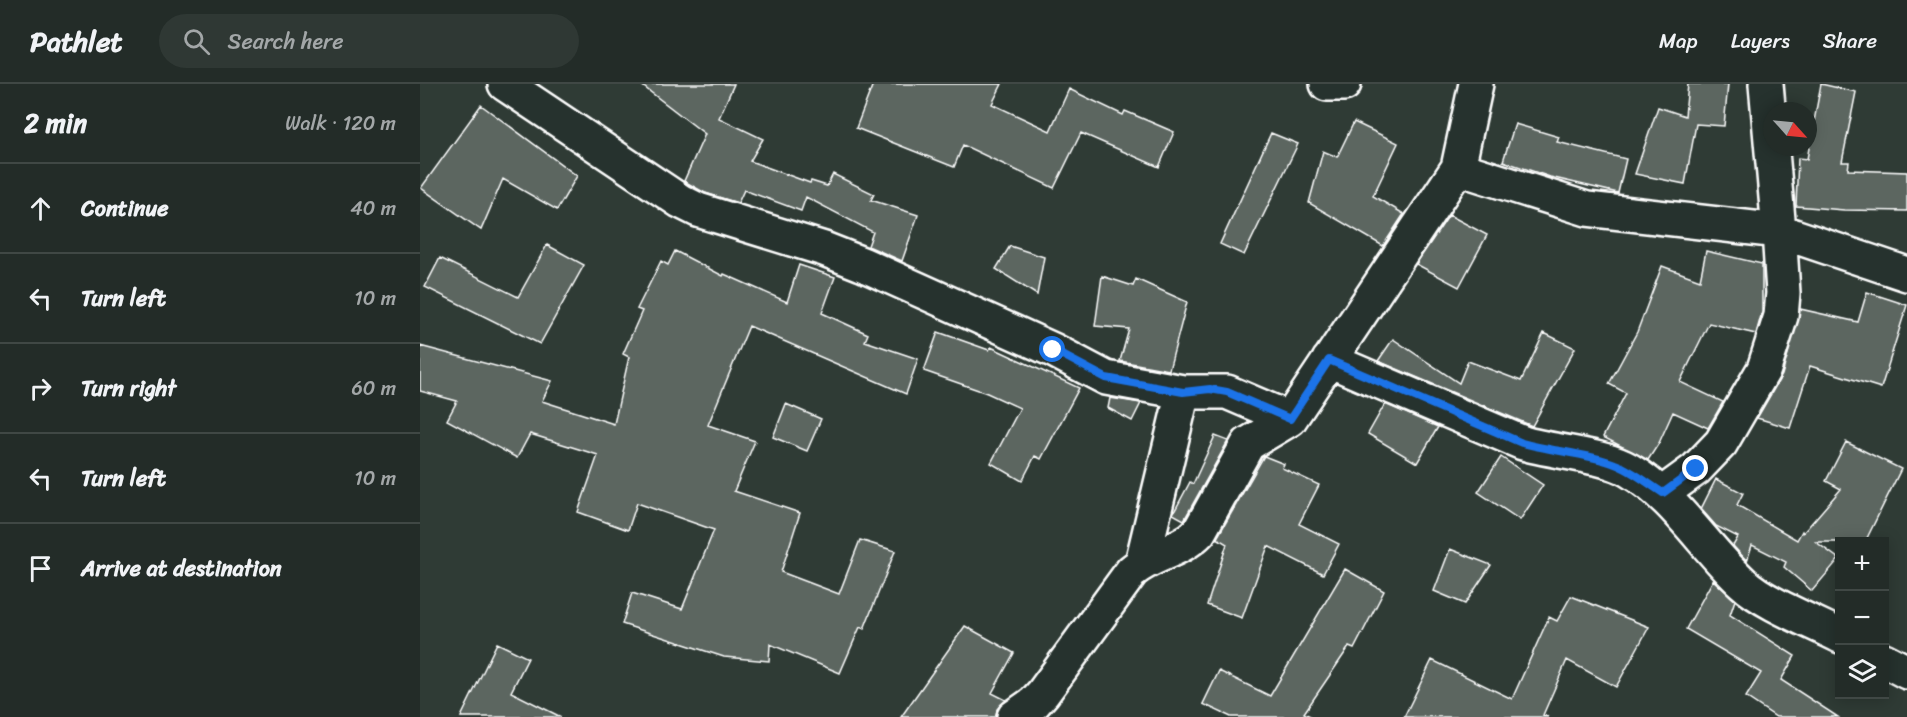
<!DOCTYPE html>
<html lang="en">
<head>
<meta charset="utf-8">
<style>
  body { margin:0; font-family:Sriracha,sans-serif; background:#2f3834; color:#f1f3f6 }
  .controls { position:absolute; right:18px; bottom:18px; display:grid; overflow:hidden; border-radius:0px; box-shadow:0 3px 15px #0003 }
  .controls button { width:54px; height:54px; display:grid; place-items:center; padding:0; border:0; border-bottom:2px solid #404845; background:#232c28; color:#f1f3f6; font:30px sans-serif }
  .compass { position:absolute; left:1343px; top:18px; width:54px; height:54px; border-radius:50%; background:#232c28; box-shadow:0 3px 15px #0003; rotate:117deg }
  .stop { position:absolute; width:18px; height:18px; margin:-14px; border:4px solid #1a73e8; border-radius:50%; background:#fff }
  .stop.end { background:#1a73e8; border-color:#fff; box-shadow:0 2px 6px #0008 }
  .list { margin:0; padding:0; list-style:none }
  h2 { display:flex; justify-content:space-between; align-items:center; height:78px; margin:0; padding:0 24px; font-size:26px }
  h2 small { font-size:20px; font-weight:400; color:#a3a7a8 }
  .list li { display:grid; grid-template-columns:39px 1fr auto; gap:18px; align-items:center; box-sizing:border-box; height:90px; padding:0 24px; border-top:2px solid #404845 }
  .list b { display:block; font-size:22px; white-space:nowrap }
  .list em { font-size:20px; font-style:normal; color:#a3a7a8 }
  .icon { flex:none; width:33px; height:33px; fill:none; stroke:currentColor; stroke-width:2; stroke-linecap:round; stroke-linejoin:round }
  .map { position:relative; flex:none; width:1487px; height:633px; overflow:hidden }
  header { display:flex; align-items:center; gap:36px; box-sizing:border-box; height:84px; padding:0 30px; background:#232c28; border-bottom:2px solid #404845 }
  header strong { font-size:28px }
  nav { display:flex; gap:33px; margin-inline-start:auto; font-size:21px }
  .search { width:420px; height:54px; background:#2f3834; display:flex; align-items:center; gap:15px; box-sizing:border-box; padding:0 21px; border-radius:33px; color:#a3a7a8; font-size:22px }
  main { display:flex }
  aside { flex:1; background:#232c28 }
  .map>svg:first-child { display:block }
</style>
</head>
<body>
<header>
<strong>Pathlet</strong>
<div class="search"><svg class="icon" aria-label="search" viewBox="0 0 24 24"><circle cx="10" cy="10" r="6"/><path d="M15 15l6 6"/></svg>Search here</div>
<nav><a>Map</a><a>Layers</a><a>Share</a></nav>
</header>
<main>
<aside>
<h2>2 min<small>Walk · 120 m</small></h2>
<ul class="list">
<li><svg class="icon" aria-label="ahead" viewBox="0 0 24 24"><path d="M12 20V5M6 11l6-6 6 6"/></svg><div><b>Continue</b></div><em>40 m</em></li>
<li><svg class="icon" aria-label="left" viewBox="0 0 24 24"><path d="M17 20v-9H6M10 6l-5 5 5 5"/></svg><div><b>Turn left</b></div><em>10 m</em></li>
<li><svg class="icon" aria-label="right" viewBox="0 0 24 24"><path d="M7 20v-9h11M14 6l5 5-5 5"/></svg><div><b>Turn right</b></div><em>60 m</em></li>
<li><svg class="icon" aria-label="left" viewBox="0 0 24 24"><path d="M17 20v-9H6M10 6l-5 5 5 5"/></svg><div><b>Turn left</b></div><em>10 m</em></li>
<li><svg class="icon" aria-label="arrive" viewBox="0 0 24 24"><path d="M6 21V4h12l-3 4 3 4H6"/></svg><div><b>Arrive at destination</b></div></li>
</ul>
</aside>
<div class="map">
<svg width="1487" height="633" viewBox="0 0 1487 633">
  <rect width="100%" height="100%" fill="#2f3b35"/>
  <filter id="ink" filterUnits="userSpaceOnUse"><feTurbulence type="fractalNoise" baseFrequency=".0167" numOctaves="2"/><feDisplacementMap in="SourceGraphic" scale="12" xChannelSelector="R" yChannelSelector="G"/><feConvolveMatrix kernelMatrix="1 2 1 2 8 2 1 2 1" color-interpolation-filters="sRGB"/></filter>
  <g filter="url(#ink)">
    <!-- building -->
    <path fill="#5b6661" stroke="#fff" stroke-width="1.5" d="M220 0H314L299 34 343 55 330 77 390 99 391 97 407 102 413 90 454 110 451 116 498 131 482 177 448 162 453 148 386 113 381 127 324 106 318 119 285 109 264 97 285 50Z
      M453 0H582L572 20 630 47 649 5 703 31 705 27 754 48 739 83 661 49 634 104 543 61 534 83 436 44Z
      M1268 0H1308L1304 42 1276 40 1265 100 1215 90 1238 23 1265 32Z
      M1401 0 1436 8 1422 78H1429L1428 86 1487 88V127L1424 126 1376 122 1378 74 1387 75Z
      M61 21 157 92 137 126 83 95 61 146 1 104Z
      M934 38 978 59 953 112 984 130 963 162 889 119 903 67 917 73Z
      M1095 40 1139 53 1137 58 1206 75 1198 109 1130 93 1083 77Z
      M851 49 878 60 824 171 800 160Z
      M1029 131 1067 151 1039 203 996 180Z
      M127 161 164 181 120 260 5 203 20 174 98 213Z
      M590 162 624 173 617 211 576 185Z
      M255 167 303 192 304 190 367 218 379 181 415 193 402 229 448 250 445 257 498 275 486 310 329 242 288 341 335 357 314 407 380 429 361 488 419 510 440 456 475 467 444 545 440 543 420 589 350 560 349 577 304 573 202 540 212 509 262 525 294 446 217 419 208 446 158 428 178 371 110 350 97 374 27 336 37 317 0 307V262L132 297 122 317 194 340 209 273 203 270 222 227 217 225 241 177 248 181Z
      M1286 167 1342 180V228L1336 250 1289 239 1260 298 1303 318 1288 344 1253 328 1239 359 1228 376 1183 353 1206 309 1189 300 1217 248 1242 182 1280 196Z
      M682 192 713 202 716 195 767 218 749 286 700 277 709 245 675 242Z
      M1447 208 1487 221 1461 304 1390 282 1370 344 1337 334 1362 291 1380 225 1438 238Z
      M518 248 569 266 571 263 659 304 621 375 615 372 602 397 571 379 600 324 567 309 504 287Z
      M1124 249 1155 264 1112 342 958 277 973 255 1039 299 1048 277 1101 297Z
      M690 314 721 319 712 337 688 324Z
      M366 320 401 335 387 367 353 353Z
      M965 320 1018 343 997 379 948 350Z
      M795 352 808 357 764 436 753 430 770 398 773 400Z
      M1426 358 1481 385 1445 458H1396L1419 475 1392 507 1364 483 1366 478 1332 461 1327 477 1313 462 1318 453 1296 442 1281 425 1296 395 1323 409 1317 421 1377 456 1382 447 1383 449 1421 405 1406 397Z
      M844 372 864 380 862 384 899 401 879 440 919 460 903 490 848 462 822 534 787 521 807 460 797 454Z
      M1081 373 1123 401 1100 436 1058 408Z
      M1030 465 1071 481 1045 520 1014 507Z
      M925 485 964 507 934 565 929 563 884 629 892 633H811L783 620 799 587 850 612Z
      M1293 496 1315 516 1310 531 1375 572 1361 596 1418 633H1356L1326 613 1341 589 1266 545Z
      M1151 512 1229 543 1196 603 1147 576 1123 631 1128 633H984L1012 576 1092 615 1129 533 1137 537Z
      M545 542 594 569 572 609 586 616 577 625 576 633H481Z
      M77 559 108 574 91 608 141 633H41Z"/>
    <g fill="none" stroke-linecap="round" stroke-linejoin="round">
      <!-- minor casing -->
      <g stroke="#fff" stroke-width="38">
        <path id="minor" d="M85 0 260 117 278 126 404 165 442 180 633 266 686 294 763 308 722 479
          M907 0H924
          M1038 84 1167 125 1359 147 1487 190
          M909 276 1103 359C1133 368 1184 371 1209 386 1256 414 1283 462 1323 499 1344 519 1393 538 1420 552
          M763 308H807L870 335
          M1243 409 1276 385 1301 359 1344 285 1361 232 1363 209 1359 147 1346 0
          M1464 576 1487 588
          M594 633 614 619 623 609 712 487C732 470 761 467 779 448L828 360 870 335 1038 84 1056 0"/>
      </g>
      <!-- minor -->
      <use href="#minor" stroke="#26332d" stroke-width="33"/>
    </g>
  </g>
  <g fill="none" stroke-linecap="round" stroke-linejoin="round" filter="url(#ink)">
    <!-- route -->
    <path stroke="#1a73e8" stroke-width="8" d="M633 266 686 294 763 308 790 305 807 308 870 335 909 276 1102 359C1131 367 1170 370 1195 380 1212 386 1227 399 1243 409L1276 385"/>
  </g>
</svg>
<div class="controls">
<button>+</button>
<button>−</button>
<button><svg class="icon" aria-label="layers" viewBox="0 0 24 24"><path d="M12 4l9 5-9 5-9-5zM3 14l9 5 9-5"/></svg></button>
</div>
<svg class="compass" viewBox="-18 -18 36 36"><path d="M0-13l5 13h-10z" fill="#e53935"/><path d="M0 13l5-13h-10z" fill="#a3a7a8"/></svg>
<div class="stop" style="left:633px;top:266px"></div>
<div class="stop end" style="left:1276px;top:385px"></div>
</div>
</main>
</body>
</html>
